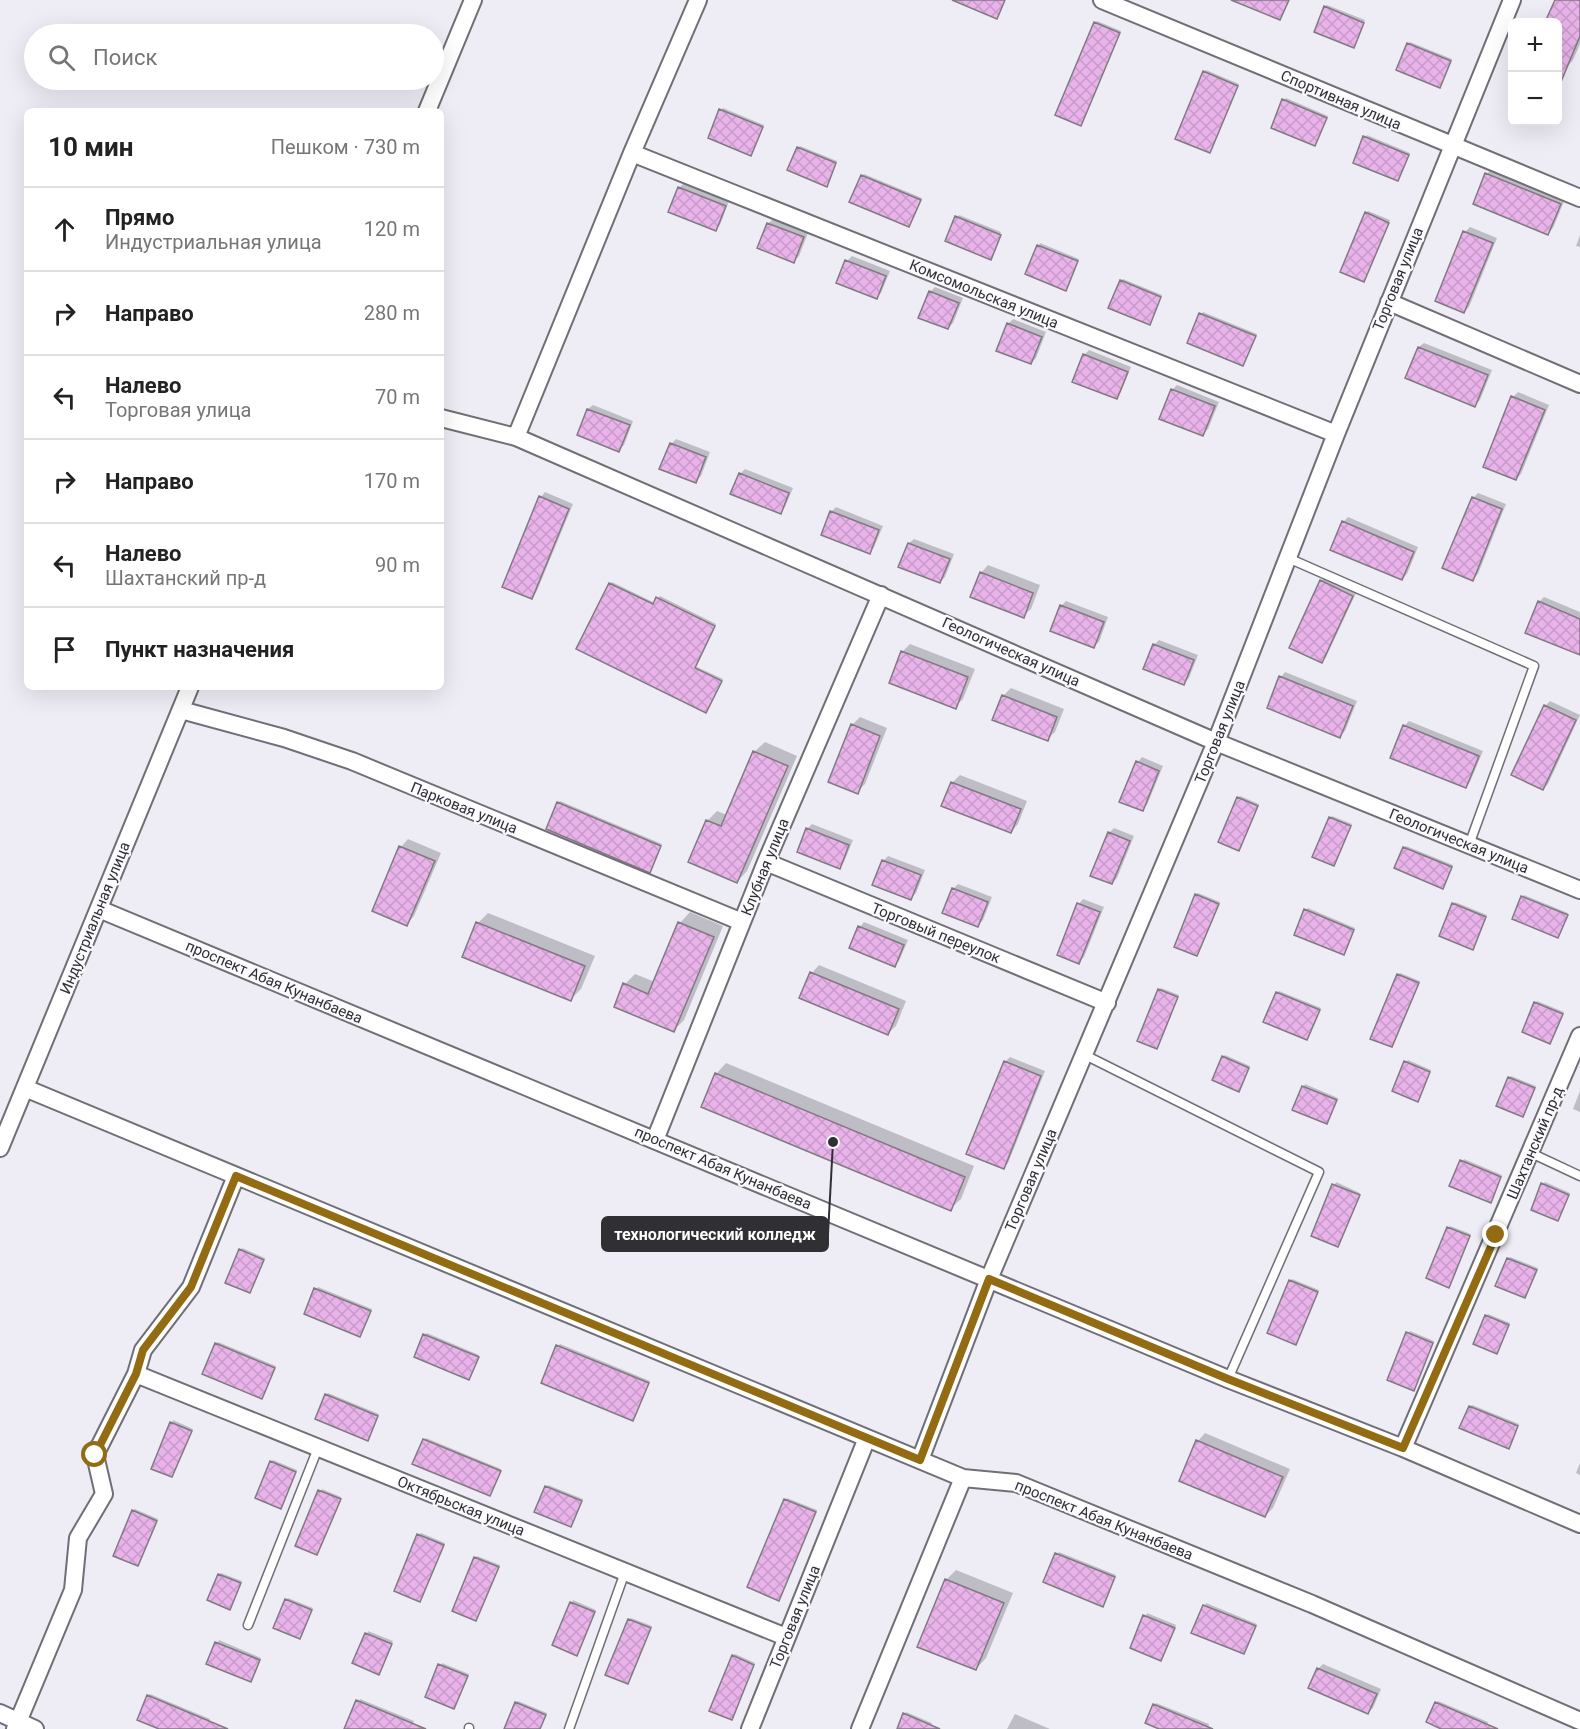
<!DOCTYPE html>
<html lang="ru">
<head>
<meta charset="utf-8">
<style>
  body { margin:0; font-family:Roboto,sans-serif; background:#f2f2f2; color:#222 }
  .controls { position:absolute; right:18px; top:18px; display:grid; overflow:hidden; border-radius:9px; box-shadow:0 6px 24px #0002 }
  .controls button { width:54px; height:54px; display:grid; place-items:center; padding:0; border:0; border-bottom:2px solid #e0e0e0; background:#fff; color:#222; font:30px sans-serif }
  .stop { position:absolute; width:18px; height:18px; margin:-14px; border:4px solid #926b13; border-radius:50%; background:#fff }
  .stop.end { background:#926b13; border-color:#fff; box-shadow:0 2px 6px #0008 }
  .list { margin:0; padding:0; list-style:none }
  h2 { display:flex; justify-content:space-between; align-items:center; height:78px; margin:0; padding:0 24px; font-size:26px }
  h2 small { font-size:20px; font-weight:400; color:#767676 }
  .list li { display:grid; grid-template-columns:39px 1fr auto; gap:18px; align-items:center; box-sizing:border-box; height:84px; padding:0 24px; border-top:2px solid #e0e0e0 }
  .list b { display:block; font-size:22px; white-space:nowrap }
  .list p { margin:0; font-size:20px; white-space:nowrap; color:#767676 }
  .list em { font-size:20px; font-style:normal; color:#767676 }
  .icon { flex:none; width:33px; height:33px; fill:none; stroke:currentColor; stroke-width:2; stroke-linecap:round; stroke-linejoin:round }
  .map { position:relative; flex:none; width:1580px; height:1729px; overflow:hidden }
  .search { position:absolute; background:#fff; box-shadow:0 6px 24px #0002; left:24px; top:24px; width:420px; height:66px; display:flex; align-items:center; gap:15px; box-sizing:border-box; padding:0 21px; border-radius:33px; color:#767676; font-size:22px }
  .panel { position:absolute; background:#fff; box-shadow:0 6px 24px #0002; left:24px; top:108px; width:420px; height:582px; border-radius:9px }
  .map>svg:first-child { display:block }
</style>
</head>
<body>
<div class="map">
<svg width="1580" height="1729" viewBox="0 0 1580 1729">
  <defs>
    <pattern id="building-cross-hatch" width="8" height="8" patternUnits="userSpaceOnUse" patternTransform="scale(1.5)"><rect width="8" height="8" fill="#e9b3ea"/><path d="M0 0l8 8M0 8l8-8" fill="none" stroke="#c89ac9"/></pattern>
  </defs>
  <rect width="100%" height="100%" fill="#eeecf5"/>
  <!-- shadow -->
  <path fill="#0003" d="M1556 0H1580V44L1573 60 1566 68 1558 64V22H1547Z
    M1327 5 1365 20 1355 45 1325 7Z
    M1097 21 1121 31 1081 124 1095 23Z
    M1410 42 1452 59 1440 86 1408 44Z
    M1206 70 1239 84 1210 151 1204 72Z
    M1286 98 1328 116 1315 145 1284 100Z
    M723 108 764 125 753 152 721 110Z
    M1367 135 1410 153 1398 180 1365 137Z
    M800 146 837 161 828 183 798 148Z
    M1491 169 1565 199 1553 228 1548 233 1487 174Z
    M864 174 922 198 909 225 862 176Z
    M684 183 729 201 720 225 715 229 679 188Z
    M1368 211 1390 220 1364 281 1366 213Z
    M959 215 1001 232 990 258 957 217Z
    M773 219 808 233 799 256 794 261 768 224Z
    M1470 227 1497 238 1469 307 1464 312 1437 301 1465 232Z
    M1580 235V247L1576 246Z
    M1040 243 1079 259 1068 287 1027 273Z
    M852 256 890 271 881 293 876 297 847 261Z
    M1123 279 1162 295 1151 322 1121 281Z
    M935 287 963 298 953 323 948 328 930 292Z
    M1203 312 1257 334 1243 365 1201 314Z
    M1013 319 1046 332 1036 358 1031 363 1008 324Z
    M1424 343 1492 370 1480 400 1475 405 1419 347Z
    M1089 350 1131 367 1121 392 1117 397 1084 355Z
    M1177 385 1219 402 1208 429 1203 434 1172 390Z
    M1518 392 1549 405 1521 474 1516 479 1513 397Z
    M593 405 633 421 624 445 619 450 588 409Z
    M676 439 710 452 701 476 696 481 671 444Z
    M745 469 793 488 785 507 780 512 740 474Z
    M545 492 573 504 536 593 531 598 541 497Z
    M1478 493 1506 504 1478 574 1473 579V498Z
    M836 507 883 526 874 547 869 552 831 512Z
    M1348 517 1418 547 1407 574 1402 579 1343 522Z
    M914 539 954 554 945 577 940 582 900 566 909 543Z
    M988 565 1040 585 1031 609 1023 616 981 573Z
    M1326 576 1357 591 1326 657 1322 661 1321 581Z
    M612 582 655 603 660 596 716 624 695 666 723 679 707 710 610 584Z
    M1544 597 1580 612V654L1539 602Z
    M1066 601 1108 617 1099 642 1094 646 1061 606Z
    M1159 640 1198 655 1189 678 1184 683 1154 645Z
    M910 644 975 669 963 699 955 707 902 652Z
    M1285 672 1357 701 1345 731 1340 736 1281 677Z
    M1011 688 1064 709 1055 732 1047 739 1003 696Z
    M1550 701 1580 715 1548 784 1543 789 1545 706Z
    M860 717 887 728 865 784 857 792 852 725Z
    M1409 721 1483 751 1470 782 1466 787 1404 726Z
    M765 742 797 756 747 871 737 882 707 821 717 811 727 815 754 752Z
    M1142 757 1163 766 1147 805 1142 809 1138 762Z
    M960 775 1027 801 1018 824 1011 832 952 783Z
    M1240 796 1259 804 1239 849 1238 798Z
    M560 801 662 844 651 869 558 803Z
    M1332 816 1352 824 1334 864 1330 818Z
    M812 824 853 840 844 862 839 867 807 829Z
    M1114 828 1134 836 1117 878 1112 883 1109 833Z
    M408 839 441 853 414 916 407 924 401 847Z
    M1406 846 1453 865 1445 885 1404 848Z
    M888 856 925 870 916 893 911 898 883 861Z
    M958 884 992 897 983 920 978 925 953 889Z
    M1198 893 1220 902 1197 955 1196 895Z
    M1524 895 1568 913 1560 934 1522 897Z
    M1083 899 1104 907 1084 957 1079 962V904Z
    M1455 902 1487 915 1474 946 1454 904Z
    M1308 908 1355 928 1345 952 1306 910Z
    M690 912 723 926 684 1020 674 1030 625 984 635 974 655 982 680 923Z
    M488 913 595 956 581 989 570 1000 478 923Z
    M864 922 908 940 899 961 895 965 860 927Z
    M819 965 906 1001 896 1026 888 1033 812 973Z
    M1400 973 1420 981 1392 1046 1398 975Z
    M1161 988 1179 995 1158 1045 1159 990Z
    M1279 991 1321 1008 1307 1038 1277 993Z
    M1537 1001 1564 1012 1550 1042 1535 1003Z
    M1225 1055 1250 1066 1239 1090 1223 1057Z
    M1010 1057 1045 1071 1008 1163 1003 1168 1005 1062Z
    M1408 1060 1431 1070 1420 1098 1406 1062Z
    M726 1063 974 1166 961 1199 950 1209 716 1074Z
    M1511 1076 1536 1086 1524 1114 1509 1078Z
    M1305 1084 1338 1098 1328 1120 1294 1109Z
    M1580 1091V1112L1573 1109Z
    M1464 1159 1502 1175 1492 1199 1451 1185Z
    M1336 1182 1360 1193 1339 1243 1313 1235Z
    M1545 1182 1570 1193 1558 1219 1543 1184Z
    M1450 1226 1471 1234 1450 1284 1449 1228Z
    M242 1248 265 1258 250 1292 240 1250Z
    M1510 1257 1538 1268 1525 1296 1508 1259Z
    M1292 1279 1319 1290 1296 1343 1290 1281Z
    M318 1287 372 1309 361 1333 306 1313Z
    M1488 1314 1510 1323 1497 1352 1486 1316Z
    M1410 1331 1434 1341 1415 1387 1408 1333Z
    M427 1333 479 1355 471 1376 425 1335Z
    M218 1342 276 1366 264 1395 216 1344Z
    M560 1344 650 1381 633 1420 558 1346Z
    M328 1393 379 1414 369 1437 326 1395Z
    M1472 1405 1519 1424 1509 1447 1470 1407Z
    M173 1420 193 1429 172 1476 153 1468Z
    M1205 1433 1290 1469 1273 1508 1265 1516 1181 1480 1198 1441Z
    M426 1438 501 1469 492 1492 490 1494 424 1440Z
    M273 1460 297 1470 282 1505 271 1462Z
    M1580 1463V1475L1576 1473Z
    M548 1485 583 1499 571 1526 547 1487Z
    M322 1489 341 1497 318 1551 297 1545Z
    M787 1498 817 1510 779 1599 785 1500Z
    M135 1509 158 1519 138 1564 133 1511Z
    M421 1533 445 1543 422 1598 419 1535Z
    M1059 1552 1116 1575 1104 1603 1045 1581Z
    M477 1556 500 1565 476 1620 475 1558Z
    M956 1570 1013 1593 986 1658 976 1669 946 1580Z
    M221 1573 242 1581 231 1606 219 1575Z
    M288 1598 313 1608 301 1635 286 1600Z
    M573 1600 596 1610 577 1654 554 1644Z
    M1206 1603 1257 1624 1244 1653 1193 1632Z
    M1147 1613 1176 1625 1161 1659 1132 1647Z
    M631 1618 652 1626 629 1680V1620Z
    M368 1631 393 1641 379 1673 354 1663Z
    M219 1640 261 1658 251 1681 208 1663Z
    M735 1654 755 1663 733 1716V1656Z
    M442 1663 469 1674 454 1707 427 1696Z
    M1323 1664 1381 1689 1373 1708 1368 1712 1318 1669Z
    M150 1694 210 1719 206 1729H163L148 1696Z
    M360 1699 414 1721 411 1729H346Z
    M518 1701 547 1713 540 1729H513L516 1703Z
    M1438 1701 1488 1722 1485 1729H1445L1436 1703Z
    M1156 1703 1209 1724 1208 1729H1163L1155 1705Z
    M906 1712 932 1723 930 1729H898Z
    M1015 1714 1050 1729H1007Z"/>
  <!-- building -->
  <path fill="url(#building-cross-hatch)" stroke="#817a81" stroke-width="1.5" d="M952 0H1005L997 19Z
    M1231 0H1289L1280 20Z
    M1555 0H1580V36L1558 89 1557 22H1545Z
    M1324 6 1364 23 1354 48 1314 32Z
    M1094 22 1120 33 1081 126 1055 115Z
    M1407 43 1451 61 1440 88 1396 70Z
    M1203 71 1238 86 1210 153 1175 139Z
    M1282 99 1327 118 1315 146 1271 128Z
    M719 109 763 127 751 156 708 138Z
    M1363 136 1409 155 1398 181 1353 163Z
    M797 147 836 163 827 187 787 170Z
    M1485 173 1561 204 1548 235 1473 204Z
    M861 175 921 200 909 227 849 202Z
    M678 187 726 206 716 231 668 212Z
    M1365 212 1389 223 1364 282 1340 272Z
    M955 216 1001 235 991 260 945 241Z
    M767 223 804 237 794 263 757 248Z
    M1463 231 1493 243 1464 313 1435 301Z
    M1037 245 1078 261 1066 291 1025 274Z
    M845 260 886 276 877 299 836 283Z
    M1120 280 1161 297 1150 325 1108 308Z
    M929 291 959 303 948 329 918 318Z
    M1199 313 1256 336 1243 366 1187 343Z
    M1007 323 1042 337 1031 364 996 351Z
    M1418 347 1488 375 1475 407 1405 378Z
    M1083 354 1128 372 1117 399 1072 382Z
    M1171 389 1215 406 1203 436 1159 419Z
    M1511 396 1545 410 1516 480 1483 467Z
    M587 409 630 425 619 452 577 435Z
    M670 443 706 457 696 483 659 469Z
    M739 473 789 493 781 514 730 494Z
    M539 496 569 509 532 599 502 587Z
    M1472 497 1502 509 1473 581 1442 568Z
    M830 511 879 530 870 554 821 535Z
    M1342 521 1414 552 1402 580 1330 550Z
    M908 543 950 559 940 583 898 567Z
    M980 572 1033 593 1024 618 970 597Z
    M1320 580 1353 596 1322 663 1289 648Z
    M609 583 653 604 656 597 715 626 695 668 722 681 706 713 576 649Z
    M1538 601 1580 619V655L1525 633Z
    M1060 605 1104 622 1094 648 1050 631Z
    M1153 644 1194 660 1184 685 1143 669Z
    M901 651 968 677 956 709 889 683Z
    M1279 676 1353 706 1340 738 1267 708Z
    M1002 695 1057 717 1048 741 992 720Z
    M1544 705 1576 720 1543 790 1511 775Z
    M851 724 880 736 858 794 828 782Z
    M1403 725 1479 756 1466 788 1390 758Z
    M753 751 788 766 737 883 688 862 706 820 721 826Z
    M1136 761 1159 771 1143 811 1119 802Z
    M951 782 1021 809 1011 833 941 806Z
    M1237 797 1258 806 1239 851 1218 842Z
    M557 802 661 846 650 873 546 829Z
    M1329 817 1351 826 1334 866 1312 857Z
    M806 828 849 845 840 869 797 852Z
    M1108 832 1130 841 1112 884 1090 876Z
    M399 846 435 861 407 926 372 911Z
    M1403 847 1452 867 1443 889 1394 868Z
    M882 860 921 875 911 900 872 885Z
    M952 888 988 902 978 927 942 913Z
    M1195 894 1219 904 1197 956 1174 947Z
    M1521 896 1568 915 1558 938 1512 919Z
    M1077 903 1100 912 1079 964 1057 955Z
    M1452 903 1486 917 1473 950 1439 936Z
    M1304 909 1354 930 1344 955 1294 935Z
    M476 922 585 966 571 1001 462 957Z
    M678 922 714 937 674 1032 614 1007 623 983 648 994Z
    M858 926 904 945 895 967 849 948Z
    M810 972 899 1009 888 1035 799 998Z
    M1397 974 1419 983 1392 1047 1370 1039Z
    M1158 989 1178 997 1157 1049 1137 1041Z
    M1276 992 1320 1010 1307 1040 1263 1022Z
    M1534 1002 1563 1014 1550 1044 1522 1032Z
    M1222 1056 1249 1068 1239 1092 1212 1080Z
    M1004 1061 1041 1076 1004 1169 966 1154Z
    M1404 1061 1430 1072 1418 1102 1392 1091Z
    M715 1073 965 1177 951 1211 701 1107Z
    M1508 1077 1535 1088 1523 1117 1496 1106Z
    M1302 1086 1337 1100 1327 1124 1292 1110Z
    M1460 1160 1501 1177 1491 1203 1449 1186Z
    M1541 1183 1569 1195 1558 1221 1531 1210Z
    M1332 1184 1360 1195 1338 1247 1311 1236Z
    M1447 1227 1470 1236 1449 1288 1426 1278Z
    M239 1249 264 1260 250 1293 225 1283Z
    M1507 1258 1537 1270 1525 1298 1495 1286Z
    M1289 1280 1318 1292 1296 1345 1267 1333Z
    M314 1288 371 1311 360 1337 304 1314Z
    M1485 1315 1509 1325 1497 1354 1473 1344Z
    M1406 1332 1433 1343 1414 1391 1387 1380Z
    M423 1334 479 1357 469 1380 414 1357Z
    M215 1343 275 1368 262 1399 202 1374Z
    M556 1345 649 1383 633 1421 541 1383Z
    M325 1394 378 1416 368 1441 315 1419Z
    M1469 1406 1518 1426 1509 1449 1459 1428Z
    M170 1422 192 1431 172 1477 151 1469Z
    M423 1439 501 1471 490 1496 412 1464Z
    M1196 1440 1283 1477 1265 1517 1179 1481Z
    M270 1461 296 1472 281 1509 255 1498Z
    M545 1486 582 1501 571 1527 534 1512Z
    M318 1490 341 1499 317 1555 295 1546Z
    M784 1499 816 1512 779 1601 747 1587Z
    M132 1510 157 1521 138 1566 113 1556Z
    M417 1534 444 1545 420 1602 394 1591Z
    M1055 1553 1115 1577 1103 1607 1043 1582Z
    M474 1557 499 1567 476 1621 452 1611Z
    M218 1574 241 1583 230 1610 207 1600Z
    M945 1579 1004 1603 976 1670 917 1647Z
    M285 1599 312 1610 300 1639 273 1628Z
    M570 1602 595 1612 577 1656 552 1645Z
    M1203 1605 1256 1626 1244 1654 1191 1633Z
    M1143 1615 1175 1628 1161 1661 1130 1648Z
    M628 1619 651 1628 628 1684 605 1675Z
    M365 1633 392 1644 379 1675 352 1663Z
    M215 1642 260 1660 251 1682 206 1664Z
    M732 1655 754 1665 732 1720 709 1711Z
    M438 1664 468 1676 454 1709 425 1697Z
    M1317 1668 1377 1694 1368 1714 1308 1688Z
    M147 1695 228 1729H159L137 1720Z
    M356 1700 426 1729H344Z
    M515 1702 546 1715 540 1729H504Z
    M1435 1702 1498 1729H1441L1426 1722Z
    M1153 1704 1213 1729H1159L1145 1723Z
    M903 1713 940 1729H897Z"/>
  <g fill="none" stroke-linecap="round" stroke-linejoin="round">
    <!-- service casing -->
    <g stroke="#706e76" stroke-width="11">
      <path id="service" d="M1288 558 1534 666 1469 845
        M1085 1055 1319 1172 1228 1379
        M1531 1153 1580 1176
        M248 1625 318 1448
        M469 1729V1728
        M569 1729 625 1572"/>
    </g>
    <!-- minor casing -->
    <g stroke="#706e76" stroke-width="20">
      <path id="minor" d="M1102 0 1580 198
        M427 111 473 0
        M632 153 1336 434
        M1389 302 1580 384
        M441 418 516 437 1216 742 1580 890
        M516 437 632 153 698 0
        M181 710 284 738 352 761 742 922
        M766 862 1107 1003
        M99 909 1228 1379 1403 1448 1580 1524
        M25 1088 963 1478 1016 1483 1312 1604 1580 1721
        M655 1140 766 862 881 595
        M0 1148 190 687
        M136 1374 786 1637
        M1403 1448 1580 1036
        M920 1460 989 1279 1216 742 1336 434 1512 0
        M0 1713 35 1729
        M15 1729 73 1590 78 1538 104 1494 95 1455 136 1374 143 1350 191 1287 236 1176
        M750 1729 867 1438
        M860 1729 963 1478"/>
    </g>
    <!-- service -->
    <use href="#service" stroke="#fff" stroke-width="8"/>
    <!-- minor -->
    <use href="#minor" stroke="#fff" stroke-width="16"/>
  </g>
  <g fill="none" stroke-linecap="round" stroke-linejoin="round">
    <!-- route -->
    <path stroke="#926b13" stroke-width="8" d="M95 1455 136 1374 143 1350 191 1287 236 1176 920 1460 989 1279 1228 1379 1403 1448 1496 1235"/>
  </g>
  <g text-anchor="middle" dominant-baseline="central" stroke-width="4.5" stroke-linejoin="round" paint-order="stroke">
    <!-- street labels -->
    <g font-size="15" fill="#302f33" stroke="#fbfafe">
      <text transform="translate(1341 100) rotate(23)">Спортивная улица</text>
      <text transform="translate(1398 279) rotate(-68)">Торговая улица</text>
      <text transform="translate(984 294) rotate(22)">Комсомольская улица</text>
      <text transform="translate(1011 652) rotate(24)">Геологическая улица</text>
      <text transform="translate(1220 732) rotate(-68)">Торговая улица</text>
      <text transform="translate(464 808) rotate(22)">Парковая улица</text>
      <text transform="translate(1459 841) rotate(22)">Геологическая улица</text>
      <text transform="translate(765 867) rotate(-68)">Клубная улица</text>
      <text transform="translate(95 918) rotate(-68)">Индустриальная улица</text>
      <text transform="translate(936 933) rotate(22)">Торговый переулок</text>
      <text transform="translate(274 982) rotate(23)">проспект Абая Кунанбаева</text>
      <text transform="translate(1535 1143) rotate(-67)">Шахтанский пр-д</text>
      <text transform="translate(723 1168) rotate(23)">проспект Абая Кунанбаева</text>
      <text transform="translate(1031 1180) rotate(-67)">Торговая улица</text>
      <text transform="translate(461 1506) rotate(22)">Октябрьская улица</text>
      <text transform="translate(1104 1520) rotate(22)">проспект Абая Кунанбаева</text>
      <text transform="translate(795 1617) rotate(-68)">Торговая улица</text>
    </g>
  </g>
  <!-- callouts -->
  <path fill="none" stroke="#302f33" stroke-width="2" d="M833 1142L828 1234"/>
  <circle fill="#302f33" stroke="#fbfafe" stroke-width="2" cx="833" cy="1142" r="6"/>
  <rect fill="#302f33" stroke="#302f33" stroke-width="2" x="602" y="1217" width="226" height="34" rx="6"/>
  <g font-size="16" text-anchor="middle" font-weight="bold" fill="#fff">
    <text x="715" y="1240">технологический колледж</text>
  </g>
</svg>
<div class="controls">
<button>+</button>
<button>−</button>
</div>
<div class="stop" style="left:95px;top:1455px"></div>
<div class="stop end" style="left:1496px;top:1235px"></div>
<div class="search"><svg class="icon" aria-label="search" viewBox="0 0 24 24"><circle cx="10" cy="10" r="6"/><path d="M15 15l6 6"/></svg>Поиск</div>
<section class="panel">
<h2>10 мин<small>Пешком · 730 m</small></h2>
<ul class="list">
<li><svg class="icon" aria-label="ahead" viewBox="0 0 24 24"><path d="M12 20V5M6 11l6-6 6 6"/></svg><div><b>Прямо</b><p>Индустриальная улица</p></div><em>120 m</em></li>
<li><svg class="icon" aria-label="right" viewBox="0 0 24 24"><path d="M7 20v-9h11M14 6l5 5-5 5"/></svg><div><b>Направо</b></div><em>280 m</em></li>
<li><svg class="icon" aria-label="left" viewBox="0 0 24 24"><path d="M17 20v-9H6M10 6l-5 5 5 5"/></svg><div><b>Налево</b><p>Торговая улица</p></div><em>70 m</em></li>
<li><svg class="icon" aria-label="right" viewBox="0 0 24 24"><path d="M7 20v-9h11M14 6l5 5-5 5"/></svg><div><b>Направо</b></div><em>170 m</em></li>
<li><svg class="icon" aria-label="left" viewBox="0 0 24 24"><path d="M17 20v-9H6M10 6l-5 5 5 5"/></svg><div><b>Налево</b><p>Шахтанский пр-д</p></div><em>90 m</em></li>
<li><svg class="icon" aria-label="arrive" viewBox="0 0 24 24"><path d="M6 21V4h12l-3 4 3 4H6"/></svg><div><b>Пункт назначения</b></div></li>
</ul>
</section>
</div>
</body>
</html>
